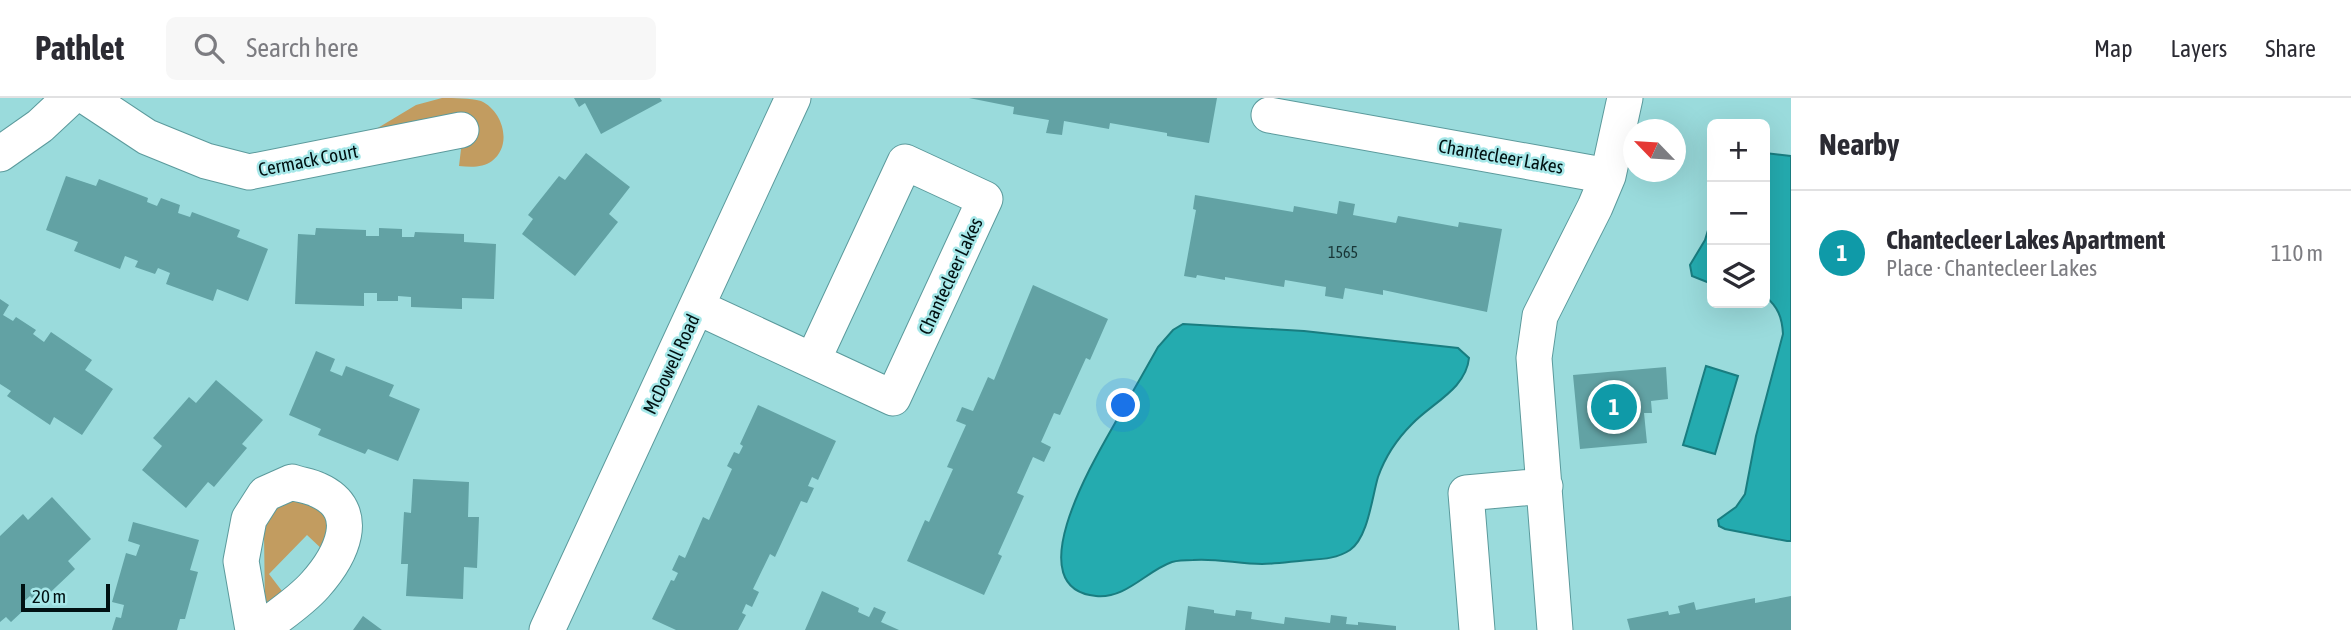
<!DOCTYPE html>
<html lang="en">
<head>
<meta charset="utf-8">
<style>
  body { margin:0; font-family:"Asap Condensed",sans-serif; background:#f7f7f7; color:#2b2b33 }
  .controls { position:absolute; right:21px; top:21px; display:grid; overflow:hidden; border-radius:10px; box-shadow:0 7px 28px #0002 }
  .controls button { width:63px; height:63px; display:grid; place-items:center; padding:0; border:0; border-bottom:2px solid #e1e1e2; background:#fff; color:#2b2b33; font:35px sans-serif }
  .compass { position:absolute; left:1623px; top:21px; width:63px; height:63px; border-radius:50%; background:#fff; box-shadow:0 7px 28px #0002; rotate:295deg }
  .scale { position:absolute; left:21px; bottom:18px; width:89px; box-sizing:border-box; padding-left:7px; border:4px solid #001112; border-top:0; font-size:19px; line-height:24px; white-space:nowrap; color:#001112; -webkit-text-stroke:5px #a7e8e9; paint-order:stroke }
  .you { position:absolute; left:1124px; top:308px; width:24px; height:24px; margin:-18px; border:5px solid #fff; border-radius:50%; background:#1a73e8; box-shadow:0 0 0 10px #1a73e833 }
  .badge { display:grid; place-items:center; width:46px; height:46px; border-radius:50%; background:#ea580c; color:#fff; font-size:23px; font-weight:700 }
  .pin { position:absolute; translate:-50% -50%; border:4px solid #fff; box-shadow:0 2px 7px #0006 }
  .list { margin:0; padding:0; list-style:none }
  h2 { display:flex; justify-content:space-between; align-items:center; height:91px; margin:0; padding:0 28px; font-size:30px }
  h2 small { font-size:23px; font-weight:400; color:#7c7c81 }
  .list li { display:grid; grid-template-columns:46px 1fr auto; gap:21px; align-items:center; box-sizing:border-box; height:126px; padding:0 28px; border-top:2px solid #e1e1e2 }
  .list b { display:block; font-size:26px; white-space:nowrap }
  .list p { margin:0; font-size:23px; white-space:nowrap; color:#7c7c81 }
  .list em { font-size:23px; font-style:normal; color:#7c7c81 }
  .icon { flex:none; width:38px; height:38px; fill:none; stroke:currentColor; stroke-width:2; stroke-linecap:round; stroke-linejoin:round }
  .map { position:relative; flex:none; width:1791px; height:532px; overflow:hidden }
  header { display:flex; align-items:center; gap:42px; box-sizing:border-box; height:98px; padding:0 35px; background:#fff; border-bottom:2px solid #e1e1e2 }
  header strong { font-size:33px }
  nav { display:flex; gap:38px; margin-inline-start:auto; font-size:24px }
  .search { width:490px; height:63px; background:#f7f7f7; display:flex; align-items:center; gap:18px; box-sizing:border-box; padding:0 24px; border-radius:10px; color:#7c7c81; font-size:26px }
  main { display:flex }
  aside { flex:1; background:#fff }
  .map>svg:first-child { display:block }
</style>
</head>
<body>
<header>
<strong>Pathlet</strong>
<div class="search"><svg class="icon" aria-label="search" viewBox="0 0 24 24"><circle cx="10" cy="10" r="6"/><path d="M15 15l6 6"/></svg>Search here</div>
<nav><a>Map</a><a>Layers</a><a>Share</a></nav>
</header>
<main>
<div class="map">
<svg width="1791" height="532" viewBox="0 0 1791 532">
  <rect width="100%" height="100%" fill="#9adbdc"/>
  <!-- green -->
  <path fill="#c29c60" d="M442 0C454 0 470 0 481 3 503 13 513 47 492 63 483 70 470 69 459 68L462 43 371 34 416 7Z
    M292 398 334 419 325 454 307 437 269 476 285 497 265 509 264 435 268 417Z"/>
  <!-- water -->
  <path fill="#24abaf" stroke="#197d80" stroke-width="2" d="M1765 55 1791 58V443H1787L1725 431 1719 428 1718 422 1736 409 1745 396 1756 338 1783 236C1782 219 1778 209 1765 198Z
    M1712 119V186L1692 178 1690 167 1705 142Z
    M1183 226 1304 233 1458 250 1469 260C1466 291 1432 305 1412 326 1397 341 1385 359 1378 379 1372 399 1368 440 1350 452 1338 460 1324 461 1310 462 1294 463 1278 466 1262 466 1239 466 1216 460 1193 462 1187 462 1179 462 1172 464 1146 473 1126 501 1096 498 1014 490 1100 352 1119 318 1132 295 1145 272 1158 249L1173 232Z
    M1706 268 1738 278 1715 356 1683 347Z"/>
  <!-- building -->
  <path fill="#62a2a4" d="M574 0H660L662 3 601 36 585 5 579 9Z
    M969 0H1217L1209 45 1167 38V35L1110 25 1109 31 1064 23 1062 37 1046 35 1049 22 1013 16 1014 9Z
    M586 55 630 89 609 116 618 124 575 178 522 136 533 121 528 117 559 78 565 82Z
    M66 78 96 88 99 81 148 100 147 104 157 108 161 100 180 107 178 115 190 119 192 114 240 132 237 139 268 151 248 203 217 191 213 203 166 186 170 175 158 170 155 176 135 169 138 163 125 158 120 171 74 153 78 144 46 132Z
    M1195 97 1293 114 1294 108 1337 116 1339 103 1355 106 1353 117 1396 125 1398 118 1458 129 1459 124 1502 131 1487 214 1383 192V197L1345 190 1343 201 1325 198 1326 189 1285 182 1284 189 1225 179V182L1197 177 1196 180 1184 178 1196 112 1193 111Z
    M316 130 366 132V138H379V130L402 131V139H414L415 134 464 136V144L496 146 494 201 462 200V211L411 209V199L398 198V203H377V195H364V208L295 206 298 136 315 137Z
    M1033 187 1108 221 1090 262 1086 260 1060 317 1054 315 1041 344 1051 349 1044 364 1033 359 1017 395 1024 398 998 456 1002 458 984 497 907 463 925 422 929 424 953 371 947 369 966 327 956 323 962 309 973 313 988 279 994 282Z
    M0 201 9 207 3 217 13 223 16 219 36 232 33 236 44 244 51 234 92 262 85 272 113 291 82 337 54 319 50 327 7 298 11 293 0 286Z
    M316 253 335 261 330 273 342 278 346 268 394 287 389 298 420 311 398 363 368 351 365 356 318 337 321 331 289 317Z
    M1666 269 1668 301 1651 303 1652 315H1644L1647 345 1580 351 1573 277Z
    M216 282 263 322 242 346 247 350 214 389 208 384 186 410 142 372 162 348 153 340 189 299 196 305Z
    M758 307 836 343 818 382 812 379 808 388 814 390 807 405 801 403 775 459 770 456 753 491 759 494 752 509 746 506 742 515 746 517 738 532H676L652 521 671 482 674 483 678 475 672 472 679 457 685 460 703 419 709 422 732 371 727 368 734 354 739 356 743 348 740 346Z
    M413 381 469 384 468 419H479L477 470 464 469 463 501 406 498 408 466H401L404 414 411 415Z
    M52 399 91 441 68 463 75 471 38 506 30 498 21 506 25 511 11 524 6 519 0 524V438L23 416 28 422Z
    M133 424 199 442 190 472 198 474 185 521H180L177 532H112L116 519 121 520 124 507 112 504 126 455 136 458 140 447 128 443Z
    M822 493 859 510 858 514 869 519 874 509 886 514 881 524 899 532H805Z
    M1791 498V532H1630L1627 521 1668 513 1669 517 1680 515 1678 508 1694 504 1696 512 1755 500V505Z
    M1188 508 1214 512V515L1235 518 1236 512 1252 514 1251 521 1284 526 1285 519 1330 525 1331 517 1347 519 1346 526 1358 527V524L1396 528V532H1185Z
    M363 518 382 532H353Z"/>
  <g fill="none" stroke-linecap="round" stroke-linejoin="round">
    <!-- minor casing -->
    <g stroke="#5b9a9c" stroke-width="37">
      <path id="minor" d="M88 0 147 39 206 63 249 74 461 32
        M1269 17 1608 78
        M0 56 40 28 70 0
        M697 209 893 300 985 101 905 64 813 262
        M253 532 241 463 249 421 265 396 292 384C300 387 310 388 318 392 365 413 340 459 315 487 300 504 278 518 260 532
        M547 532 793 0
        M1477 532 1466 395 1545 388
        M1555 532 1534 260 1540 218 1595 109 1608 78 1625 0"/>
    </g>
    <!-- minor -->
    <use href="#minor" stroke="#fff" stroke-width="35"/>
  </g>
  <g text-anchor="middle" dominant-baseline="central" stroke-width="5" stroke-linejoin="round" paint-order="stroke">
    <!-- number labels -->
    <g font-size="16" fill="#183536">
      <text x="1343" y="154">1565</text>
    </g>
    <!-- street labels -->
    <g font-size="19" fill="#001112" stroke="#a7e8e9">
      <text transform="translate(1501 58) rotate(10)">Chantecleer Lakes</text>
      <text transform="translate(308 62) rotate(-11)">Cermack Court</text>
      <text transform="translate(950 178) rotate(-65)">Chantecleer Lakes</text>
      <text transform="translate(671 266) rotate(-65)">McDowell Road</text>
    </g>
  </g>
</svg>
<div class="controls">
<button>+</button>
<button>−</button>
<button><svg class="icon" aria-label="layers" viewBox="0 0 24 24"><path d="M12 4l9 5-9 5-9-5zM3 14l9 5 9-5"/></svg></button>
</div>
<svg class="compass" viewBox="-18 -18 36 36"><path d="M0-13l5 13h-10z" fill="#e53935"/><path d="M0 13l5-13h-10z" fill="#7c7c81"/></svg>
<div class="scale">20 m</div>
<div class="you"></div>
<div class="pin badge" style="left:1614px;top:309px;background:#0f9aa8">1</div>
</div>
<aside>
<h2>Nearby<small></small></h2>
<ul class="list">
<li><span class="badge" style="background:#0f9aa8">1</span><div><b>Chantecleer Lakes Apartment</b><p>Place · Chantecleer Lakes</p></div><em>110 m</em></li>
</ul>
</aside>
</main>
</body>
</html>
